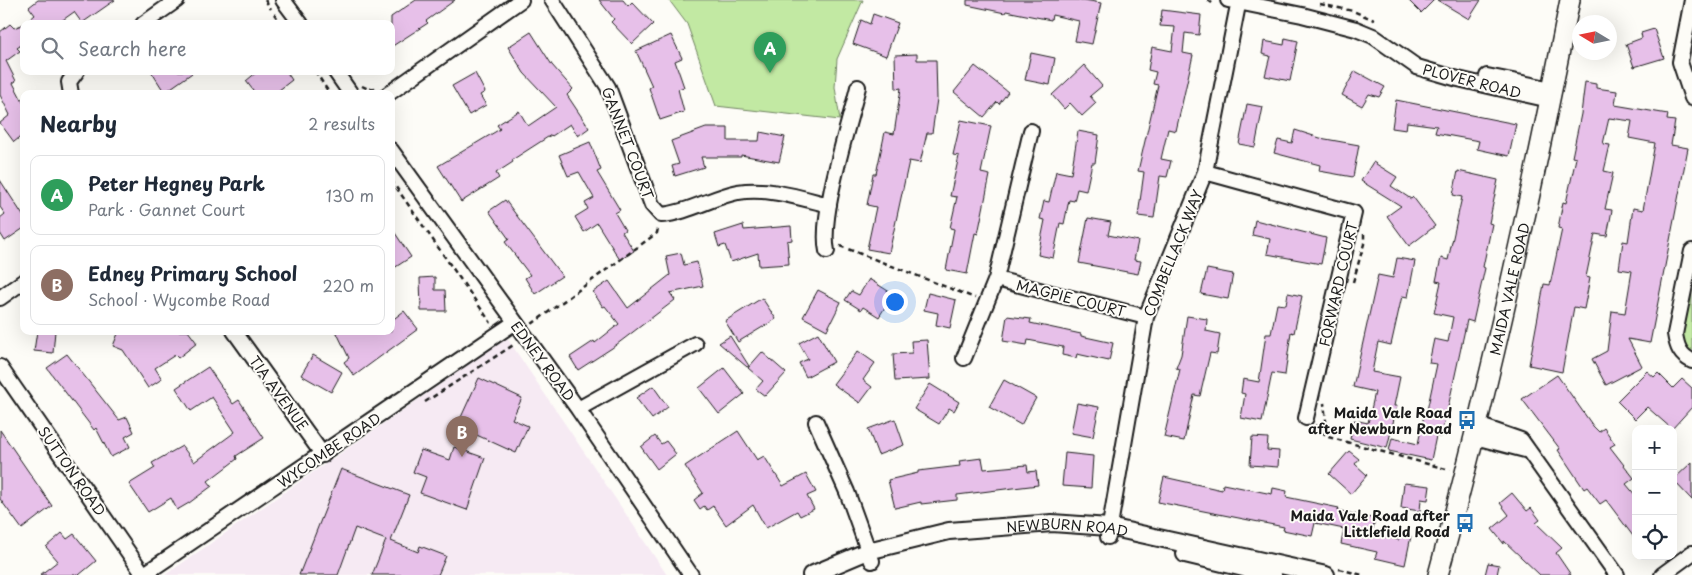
<!DOCTYPE html>
<html lang="en">
<head>
<meta charset="utf-8">
<style>
  body { margin:0; font-family:"Playpen Sans",sans-serif; background:#f2f2f3; color:#1f2937 }
  .controls { position:absolute; right:15px; bottom:15px; display:grid; overflow:hidden; border-radius:10px; box-shadow:0 5px 20px #0002 }
  .controls button { width:45px; height:45px; display:grid; place-items:center; padding:0; border:0; border-bottom:1px solid #e0e1e3; background:#fff; color:#1f2937; font:25px sans-serif }
  .compass { position:absolute; left:1572px; top:15px; width:45px; height:45px; border-radius:50%; background:#fff; box-shadow:0 5px 20px #0002; rotate:280deg }
  .you { position:absolute; left:894px; top:301px; width:18px; height:18px; margin:-12px; border:4px solid #fff; border-radius:50%; background:#1a73e8; box-shadow:0 0 0 8px #1a73e833 }
  .badge { display:grid; place-items:center; width:32px; height:32px; border-radius:50%; background:#7c3aed; color:#fff; font-size:16px; font-weight:700 }
  .pin { position:absolute; translate:-50% -41px; filter:drop-shadow(0 1px 2px #0008) }
  .pin::after { content:''; position:absolute; top:26px; width:18px; height:15px; background:inherit; clip-path:polygon(0 0,100% 0,50% 100%) }
  .list { margin:0; padding:0; list-style:none }
  h2 { display:flex; justify-content:space-between; align-items:center; height:65px; margin:0; padding:0 20px; font-size:21px }
  h2 small { font-size:16px; font-weight:400; color:#747a83 }
  .list li { display:grid; grid-template-columns:32px 1fr auto; gap:15px; align-items:center; box-sizing:border-box; height:80px; margin:0 10px 10px; padding:0 10px; border:1px solid #e0e1e3; border-radius:10px }
  .list b { display:block; font-size:19px; white-space:nowrap }
  .list p { margin:0; font-size:16px; white-space:nowrap; color:#747a83 }
  .list em { font-size:16px; font-style:normal; color:#747a83 }
  .icon { flex:none; width:28px; height:28px; fill:none; stroke:currentColor; stroke-width:2; stroke-linecap:round; stroke-linejoin:round }
  .map { position:relative; flex:none; width:1692px; height:575px; overflow:hidden }
  .search { position:absolute; background:#fff; box-shadow:0 5px 20px #0002; left:20px; top:20px; width:375px; height:55px; display:flex; align-items:center; gap:12px; box-sizing:border-box; padding:0 18px; border-radius:10px; color:#747a83; font-size:19px }
  .panel { position:absolute; background:#fff; box-shadow:0 5px 20px #0002; left:20px; top:90px; width:375px; height:245px; border-radius:10px }
  .map>svg:first-child { display:block }
</style>
</head>
<body>
<div class="map">
<svg width="1692" height="575" viewBox="0 0 1692 575">
  <rect width="100%" height="100%" fill="#fdfcf7"/>
  <filter id="ink" filterUnits="userSpaceOnUse"><feTurbulence type="fractalNoise" baseFrequency=".02" numOctaves="2"/><feDisplacementMap in="SourceGraphic" scale="10" xChannelSelector="R" yChannelSelector="G"/><feConvolveMatrix kernelMatrix="1 2 1 2 8 2 1 2 1" color-interpolation-filters="sRGB"/></filter>
  <g filter="url(#ink)">
    <!-- built -->
    <path fill="#f6eaf3" d="M507 338 667 575H165Z"/>
    <!-- green -->
    <path fill="#c2e9a3" stroke="#6f8260" d="M669 0H863L837 59 835 87 840 120 716 106 687 24Z
      M1692 286V356C1674 344 1688 303 1692 286Z"/>
    <!-- building -->
    <path fill="#e7c0e9" stroke="#1c1c1c" d="M38 0H115L82 23 74 12 57 24H24L35 15 29 7Z
      M416 0H455L426 21 428 23 391 47V17Z
      M599 0H623L628 6 632 2 653 24 632 44 611 22 614 19Z
      M967 0H1084L1101 3 1092 44 1075 41 1079 21 1052 15 1051 20 1006 11 1005 13 967 5Z
      M1408 0H1434L1421 13Z
      M1437 0H1481L1469 19Z
      M1162 10 1201 15 1199 35 1185 33 1183 53 1193 55 1176 131 1168 129 1161 159 1171 161 1167 177 1160 176 1154 218 1138 216 1144 172 1138 171 1158 85 1153 84 1156 72 1148 70 1152 47 1172 51 1175 27 1160 26Z
      M873 14 898 23 886 56 853 44 861 20 870 24Z
      M10 24 14 28 24 24V43L17 48 20 51 6 61 16 81 13 83 24 104V134L14 142 0 123 10 115 0 95V32Z
      M1654 29 1664 58 1634 67 1626 44 1642 38 1641 33Z
      M531 32 552 65 573 89 567 95 589 128 578 136 570 124 552 136 551 135 512 160 513 162 496 173 499 178 461 202 438 166 500 129 497 125 519 111 528 126 556 107 524 73 508 47Z
      M671 35 682 58 675 61 684 87 678 89 684 112 660 120 649 88 652 86 636 51Z
      M1285 38 1298 41 1290 81 1265 76 1270 56 1262 54 1264 41 1284 45Z
      M1031 53 1055 58 1050 85 1025 80Z
      M917 54V60H936L937 99 932 133H927L920 163 909 161 889 253 867 249 876 207 867 205 873 174H876L885 132 894 134 901 88 896 89 895 55Z
      M1084 65 1102 86 1090 96 1096 103 1082 116 1070 103 1064 109 1052 95Z
      M975 66 1008 92 999 104 997 102 984 117 954 92Z
      M151 71H195L168 90H163Z
      M258 71H286L292 80 274 94H256L246 81Z
      M1355 71 1385 87 1379 97 1369 94 1362 106 1342 95Z
      M475 73 485 92 480 95 486 105 469 115 452 86Z
      M1585 82 1596 84V88L1617 91 1615 105 1668 114 1667 120 1675 121 1671 145 1688 148 1650 343 1628 339 1642 366 1606 385 1592 359 1607 351 1612 311 1625 313 1632 271 1619 269 1623 241 1628 242 1633 208 1643 210 1655 143 1629 138 1632 121 1609 118 1603 144 1610 145 1604 171 1613 173 1605 209 1612 210 1607 236 1595 234 1586 277 1590 278 1584 309 1574 307 1562 372 1529 365 1544 284 1550 285 1562 229 1558 228 1563 202 1566 203 1576 158 1572 157 1581 114Z
      M1396 100 1516 124 1509 156 1477 149 1479 141 1435 133 1437 126 1407 122 1406 130 1392 128Z
      M1247 104 1263 107 1255 147 1239 144Z
      M961 120 991 126 981 173 990 175 978 234 975 233 967 274 946 270 954 229 950 228 957 197 950 196 959 156 953 155Z
      M706 128H728V141H759L760 132 785 137 779 162 741 155V157H701L704 167 675 176 672 166 679 164 671 141Z
      M1295 130 1320 138 1359 145 1353 177 1319 171 1320 165 1274 153 1278 140 1292 143Z
      M1078 131 1099 135 1095 163H1092L1086 191 1077 189 1074 201 1069 200 1064 224 1060 223 1053 258 1038 255 1045 220 1040 219 1044 201 1049 202 1056 171 1071 174Z
      M590 142 601 170 597 172 620 210 615 213 625 230 622 232 634 251 620 260 597 223 584 232 575 217 588 209 585 203 594 198 579 172 568 176 559 155Z
      M1373 162 1397 177 1391 186 1411 199 1413 197 1435 226 1409 246 1387 216 1401 206 1361 181Z
      M1458 171 1498 180 1489 223 1492 224 1483 267 1485 268 1473 322 1467 320 1447 412 1440 437 1436 436 1431 460 1389 451 1392 438 1418 444 1424 415H1426L1437 364 1429 363 1434 339 1448 342 1453 317 1434 313 1441 282 1436 281 1441 258 1448 260 1462 197 1453 195Z
      M0 180 24 217V228L5 241 0 233V218L5 214 0 207Z
      M505 200 562 276 535 294 525 278 530 275 505 242 509 239 489 211Z
      M1088 218 1111 222 1108 235 1138 241 1134 260 1141 261 1138 274 1079 263Z
      M1255 220 1326 238 1321 264 1267 254 1270 239 1252 235Z
      M743 225 744 230 791 226 792 240 787 241 789 264 759 266 758 253 731 262 725 245 719 247 715 234Z
      M391 227 411 257 391 270Z
      M681 253 684 265 697 262 703 286 670 293 675 300 612 348 578 370 570 357 594 341 595 343 619 324 605 306 603 307 593 292 609 281 628 308 670 275 666 256Z
      M1397 258 1415 261 1408 297 1402 296 1391 345 1378 342 1372 372 1400 377 1394 406H1397L1387 448 1350 439 1354 420 1368 423 1375 392 1353 387 1378 275 1393 278Z
      M1207 269 1233 274 1228 299 1201 294Z
      M435 277V290H445L446 311H421L420 278Z
      M869 279 893 294 879 317 863 307 861 310 845 300 851 291 859 295Z
      M818 290 841 302 827 330 803 317Z
      M928 293 956 300 950 328 936 325 938 313 924 310Z
      M1288 293 1302 296 1294 333 1291 332 1285 375 1272 373 1262 422 1241 418 1245 394 1241 393 1243 379 1259 382 1266 334H1271L1277 304 1286 305Z
      M762 298 776 319 738 342 725 321Z
      M404 311 418 329 354 376 344 362 349 358 336 331H391V321Z
      M1007 316 1031 319 1030 323 1081 334V336L1113 343 1109 361 1077 354 1076 358 1062 355 1063 347 1028 340 1027 345 1003 341Z
      M1187 316 1207 319 1206 331 1220 334 1217 354 1210 353 1200 396 1194 395 1184 441 1164 437 1180 369 1176 368 1181 355Z
      M37 331H55L53 353 34 351Z
      M119 331H188L197 343 178 358 175 355 155 368 162 379 148 388 123 350 113 346Z
      M818 333 834 362 806 377 799 363 808 359 799 343Z
      M730 336 749 366 747 367 719 343Z
      M927 340 930 379 895 381 893 354 912 353 911 341Z
      M858 351 875 363 863 380 872 387 860 403 833 384Z
      M762 352 786 373 765 396 756 389 763 381 748 368Z
      M67 354 119 420 127 417 134 432 125 437 130 447 111 457 96 428 94 430 47 368Z
      M313 355 342 372 331 392 301 375Z
      M208 367 233 404 239 400 264 438 236 456 237 459 208 481 212 486 189 503 177 510 171 498 148 512 129 484 155 468 152 463 182 446 194 462 235 432 212 397 191 411 176 388Z
      M724 368 744 394 719 414 699 388Z
      M1647 371 1654 377 1658 373 1673 388 1682 379 1692 388V407L1672 429 1647 407 1635 419 1617 401Z
      M1557 375 1593 426 1599 432 1604 428 1615 444 1610 447 1634 478 1626 484 1636 496V540L1606 500 1600 504 1587 487 1584 489 1558 450 1560 449 1522 399Z
      M479 378 522 398 512 419 528 426 516 453 457 426Z
      M1004 380 1036 398 1021 425 989 407Z
      M930 384 959 402 954 411 949 408 939 424 914 409Z
      M653 386 668 407 652 419 636 398Z
      M1077 403 1099 407 1093 437 1071 433Z
      M895 419 904 445 878 455 868 429Z
      M0 430 52 506 22 529 0 499Z
      M738 431 757 460 764 456 783 486 806 474 816 492 807 496 814 509 800 516 797 511 766 528 753 505 726 525 713 506 707 510 704 506 700 509 694 500 703 493 685 466Z
      M655 436 661 444 666 441 676 454 657 469 641 447Z
      M1252 437 1268 438 1267 450 1279 451 1278 467 1250 465Z
      M454 447 485 458 467 510 420 493 426 477 413 472 421 450 450 460Z
      M1349 451 1359 459 1355 464 1367 475 1351 494 1329 474Z
      M1065 453 1093 456 1091 488 1062 486Z
      M982 458 984 469 1027 465 1028 472 1036 471 1038 485 957 495V500L921 504V502L895 508 888 480 918 473V471L960 466 959 461Z
      M1692 462V500L1673 480Z
      M341 469 409 495 391 541 418 552 420 546 446 556 438 575H372L386 540 355 528 338 575H299Z
      M1164 477 1222 490 1223 484 1272 494 1273 488 1287 491 1286 497 1339 508 1337 510 1375 519 1372 534 1399 540 1400 533 1411 536 1405 565 1375 558 1377 552 1341 544 1344 529 1315 523 1312 536 1283 530 1284 527 1158 502Z
      M1404 483 1430 486 1428 500 1421 499 1420 511 1401 508Z
      M1512 493 1527 511 1531 508 1540 520 1536 523 1562 548 1556 553 1571 575H1540L1504 541V544L1492 529 1509 515 1500 503Z
      M62 533 67 539 74 534 96 561 79 575H40L58 561 46 547Z
      M1488 563 1499 565 1497 575H1485Z"/>
    <g fill="none" stroke-linecap="round" stroke-linejoin="round">
      <!-- minor casing -->
      <g stroke="#1c1c1c" stroke-width="18">
        <path id="minor" d="M283 0 301 24
          M552 0 608 87 652 205 661 215C688 213 712 197 738 192 768 187 801 198 829 205
          M1228 0 1302 15 1356 29 1373 36 1417 67 1458 79 1550 100
          M1692 0 1680 62 1692 98
          M143 24 177 0
          M335 71 351 94
          M1487 76 1552 89
          M71 94 69 82 77 71
          M388 94 521 0
          M391 150 578 409 691 575
          M1205 172 1354 213 1306 418
          M827 251C819 216 849 125 858 87
          M1692 251 1675 334C1677 347 1680 355 1692 361
          M996 279 1146 317
          M0 298 24 281
          M234 331 323 455
          M964 358 996 279 1031 131
          M0 367 144 575
          M578 409 695 344
          M816 422 847 492 872 561
          M1478 425 1521 440 1617 575
          M1475 437 1525 450
          M1108 537 1146 317 1205 172 1239 0
          M143 575 514 323
          M1662 575 1692 553"/>
      </g>
      <!-- tertiary casing -->
      <g stroke="#1c1c1c" stroke-width="20">
        <g id="tertiary">
          <path d="M1185 554 1273 575"/>
          <path id="s1" d="M811 575 868 551 949 531 1052 523 1109 527 1326 575"/>
        </g>
      </g>
      <!-- secondary casing -->
      <g stroke="#1c1c1c" stroke-width="22">
        <g id="secondary">
          <path id="s2" d="M1438 575C1490 385 1532 193 1570 0"/>
        </g>
      </g>
      <!-- path -->
      <path stroke="#1c1c1c" stroke-width="2.5" stroke-dasharray="5 4" stroke-linecap="butt" d="M265 0 271 9
        M1208 0 1215 5
        M1320 4 1353 11 1374 20
        M274 14 282 24
        M315 71 330 94
        M362 86 368 89 376 88
        M391 180 491 323
        M840 246 975 298
        M1353 282 1364 244V234
        M532 324 657 233 658 228
        M425 402 515 344
        M1315 425 1328 437 1450 470
        M1320 431 1326 421 1324 403
        M1339 569 1362 575"/>
      <!-- minor -->
      <use href="#minor" stroke="#fdfcf7" stroke-width="14"/>
      <!-- tertiary -->
      <use href="#tertiary" stroke="#fdfcf7" stroke-width="16"/>
      <!-- secondary -->
      <use href="#secondary" stroke="#fdfcf7" stroke-width="19"/>
    </g>
  </g>
  <!-- icons -->
  <defs>
    <g id="bus-bare" transform="scale(1.5)"><path d="M-5-6H5V4H4V6H2V4H-2V6H-4V4H-5ZM-3.5-4V0h7V-4ZM-3.5 1.2v1.5H-2V1.2ZM2 1.2v1.5H3.5V1.2Z" fill="#1f6fb2" stroke="#fdfcf7" stroke-width="2.5" paint-order="stroke"/></g>
  </defs>
  <g fill-rule="evenodd">
    <use href="#bus-bare" x="1467" y="420"/>
    <use href="#bus-bare" x="1465" y="523"/>
  </g>
  <g text-anchor="middle" dominant-baseline="central" stroke-width="4" stroke-linejoin="round" paint-order="stroke">
    <!-- street labels -->
    <g font-size="14" fill="#1c1c1c" stroke="#fdfcf7">
      <text transform="translate(1472 81) rotate(14)">PLOVER ROAD</text>
      <text transform="translate(628 143) rotate(69)">GANNET COURT</text>
      <text transform="translate(1173 253) rotate(-68)">COMBELLACK WAY</text>
      <text transform="translate(1338 284) rotate(-77)">FORWARD COURT</text>
      <text stroke="none"><textPath href="#s2" startOffset="295">MAIDA VALE ROAD</textPath></text>
      <text transform="translate(1071 298) rotate(14)">MAGPIE COURT</text>
      <text transform="translate(543 361) rotate(53)">EDNEY ROAD</text>
      <text transform="translate(279 393) rotate(54)">TIA AVENUE</text>
      <text transform="translate(329 450) rotate(-34)">WYCOMBE ROAD</text>
      <text transform="translate(72 471) rotate(55)">SUTTON ROAD</text>
      <text stroke="none"><textPath href="#s1" startOffset="264">NEWBURN ROAD</textPath></text>
    </g>
    <!-- poi labels -->
    <g font-size="14" font-weight="bold" fill="#1c1c1c" stroke="#fdfcf7" text-anchor="end">
      <text x="1452" y="412">Maida Vale Road<tspan x="1452" dy="16">after Newburn Road</tspan></text>
      <text x="1450" y="515">Maida Vale Road after<tspan x="1450" dy="16">Littlefield Road</tspan></text>
    </g>
  </g>
</svg>
<div class="controls">
<button>+</button>
<button>−</button>
<button><svg class="icon" aria-label="locate" viewBox="0 0 24 24"><circle cx="12" cy="12" r="6"/><path d="M12 2v4M12 18v4M2 12h4M18 12h4"/></svg></button>
</div>
<svg class="compass" viewBox="-18 -18 36 36"><path d="M0-13l5 13h-10z" fill="#e53935"/><path d="M0 13l5-13h-10z" fill="#747a83"/></svg>
<div class="you"></div>
<div class="pin badge" style="left:770px;top:73px;background:#2e9e5b">A</div>
<div class="pin badge" style="left:462px;top:457px;background:#8d6e63">B</div>
<div class="search"><svg class="icon" aria-label="search" viewBox="0 0 24 24"><circle cx="10" cy="10" r="6"/><path d="M15 15l6 6"/></svg>Search here</div>
<section class="panel">
<h2>Nearby<small>2 results</small></h2>
<ul class="list">
<li><span class="badge" style="background:#2e9e5b">A</span><div><b>Peter Hegney Park</b><p>Park · Gannet Court</p></div><em>130 m</em></li>
<li><span class="badge" style="background:#8d6e63">B</span><div><b>Edney Primary School</b><p>School · Wycombe Road</p></div><em>220 m</em></li>
</ul>
</section>
</div>
</body>
</html>
